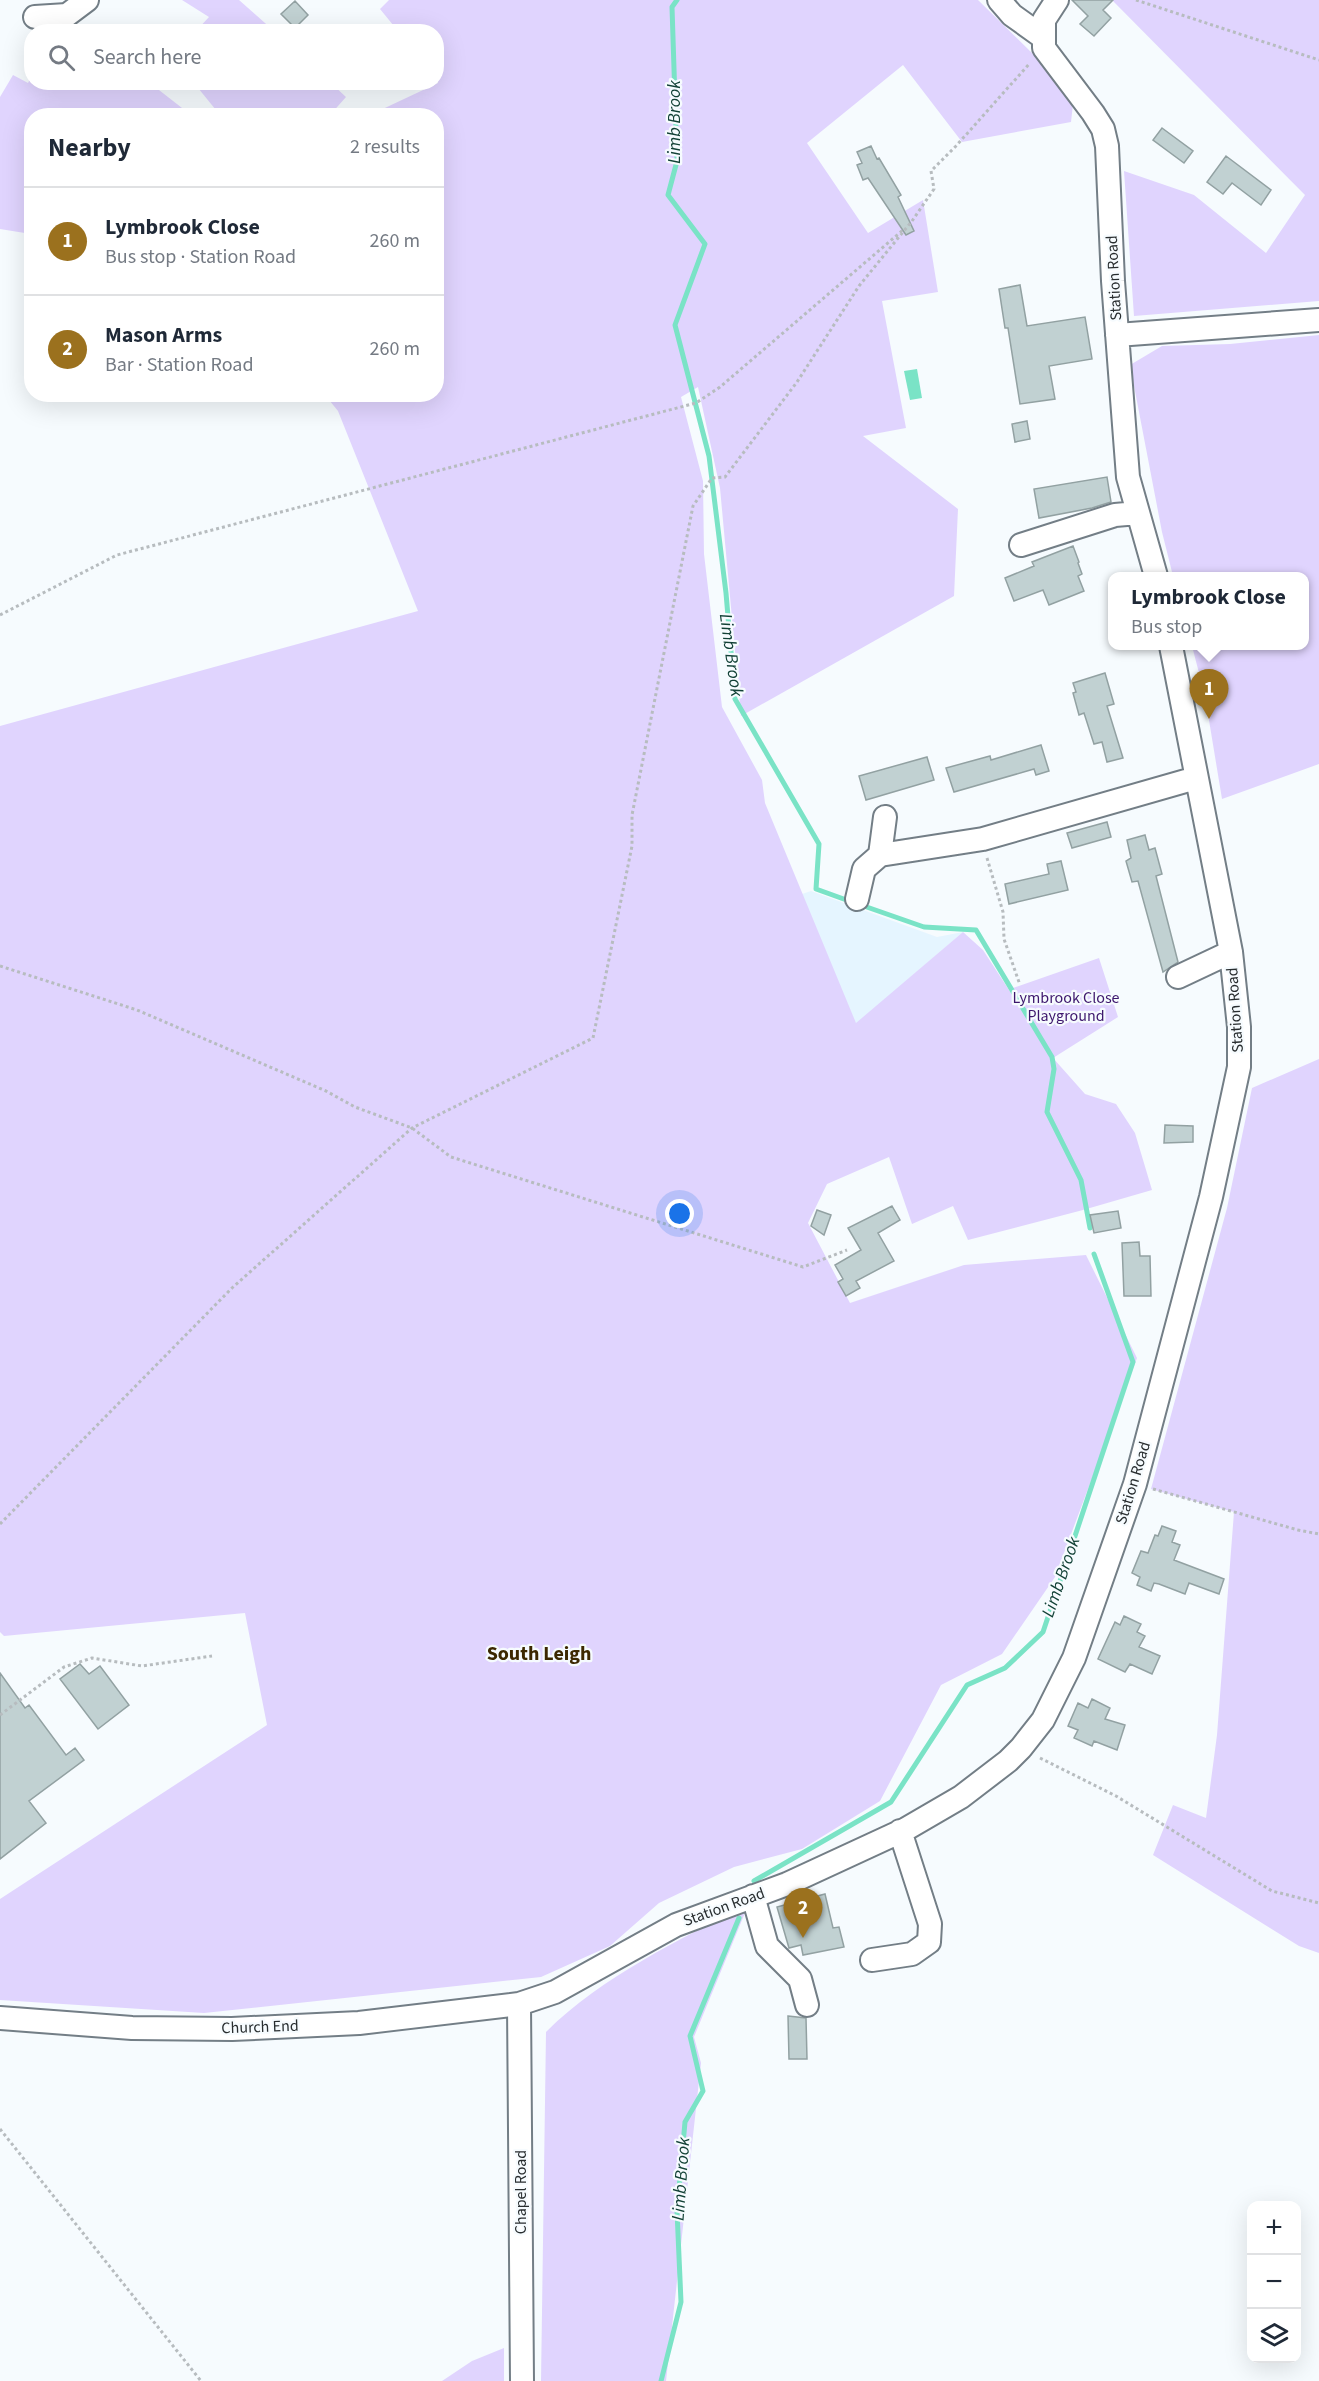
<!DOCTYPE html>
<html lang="en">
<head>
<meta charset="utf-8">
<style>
  body { margin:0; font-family:"Source Sans 3",sans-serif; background:#f6f6f7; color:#1f2937 }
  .controls { position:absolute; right:18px; bottom:18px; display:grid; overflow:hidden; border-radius:12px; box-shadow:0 6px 24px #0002 }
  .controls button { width:54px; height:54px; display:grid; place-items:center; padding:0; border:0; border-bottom:2px solid #e0e1e3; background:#fff; color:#1f2937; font:30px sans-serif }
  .you { position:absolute; left:680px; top:1214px; width:21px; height:21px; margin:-15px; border:4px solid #fff; border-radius:50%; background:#1a73e8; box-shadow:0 0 0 9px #1a73e833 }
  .badge { display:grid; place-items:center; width:39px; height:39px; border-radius:50%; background:#9b711e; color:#fff; font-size:20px; font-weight:700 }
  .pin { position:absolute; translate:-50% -50px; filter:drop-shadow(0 2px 3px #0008) }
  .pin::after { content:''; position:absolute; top:32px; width:21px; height:18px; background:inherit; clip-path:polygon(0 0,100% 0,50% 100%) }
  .popup { position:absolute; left:1108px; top:572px; width:201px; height:78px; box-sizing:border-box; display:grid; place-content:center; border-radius:12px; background:#fff; filter:drop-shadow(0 2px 4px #0005); font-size:20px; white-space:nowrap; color:#747a83 }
  .popup b { font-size:22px; color:#1f2937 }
  .popup::after { content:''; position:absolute; left:50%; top:100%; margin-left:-12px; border:12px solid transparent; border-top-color:#fff }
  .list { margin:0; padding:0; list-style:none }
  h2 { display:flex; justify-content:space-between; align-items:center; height:78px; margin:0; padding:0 24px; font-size:26px }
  h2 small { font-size:20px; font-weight:400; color:#747a83 }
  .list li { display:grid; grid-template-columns:39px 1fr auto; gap:18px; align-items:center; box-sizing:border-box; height:108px; padding:0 24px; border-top:2px solid #e0e1e3 }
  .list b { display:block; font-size:22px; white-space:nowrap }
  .list p { margin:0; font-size:20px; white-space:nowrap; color:#747a83 }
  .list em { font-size:20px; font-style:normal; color:#747a83 }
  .icon { flex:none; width:33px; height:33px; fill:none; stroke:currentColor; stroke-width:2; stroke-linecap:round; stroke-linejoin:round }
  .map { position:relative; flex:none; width:1319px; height:2381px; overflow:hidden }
  .search { position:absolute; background:#fff; box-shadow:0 6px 24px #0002; left:24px; top:24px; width:420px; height:66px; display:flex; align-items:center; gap:15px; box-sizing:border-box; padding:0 21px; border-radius:24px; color:#747a83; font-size:22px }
  .panel { position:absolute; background:#fff; box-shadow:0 6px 24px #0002; left:24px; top:108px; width:420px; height:294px; border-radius:24px }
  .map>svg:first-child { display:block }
</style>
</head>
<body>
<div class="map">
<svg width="1319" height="2381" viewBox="0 0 1319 2381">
  <rect width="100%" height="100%" fill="#f6fbfe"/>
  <!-- built -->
  <path fill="#e5f5ff" d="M811 891 937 937 963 932 856 1024 802 894Z"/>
  <!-- green -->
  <path fill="#e0d4fe" d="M182 0H239L274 31H196L209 17Z
    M389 0H978L1033 54 1073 104 1071 122 962 142 903 65 807 143 868 233 923 200 938 292 882 301 906 428 863 436 958 509 954 596 741 716 720 488 698 387 681 397 703 481 704 554 722 707 762 780 765 803 856 1023 963 932 983 950 1045 1045 1013 988 1099 958 1118 1017 1053 1058 1085 1094 1116 1104 1135 1133 1152 1190 1083 1210 968 1240 953 1206 912 1224 889 1157 827 1184 808 1223 850 1303 964 1265 1086 1255 1137 1358 1055 1577 1002 1654 941 1685 880 1801 802 1849 734 1867 659 1903 610 1946 541 1977 204 2013 0 2000V1899L267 1725 245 1613 4 1636 0 1632V726L418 611 338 411 325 395 436 394V116L370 115 438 83 436 32 398 31 380 9Z
    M1112 0H1319V301L1134 316 1124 171 1194 195 1266 253 1305 195Z
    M13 75 28 83 31 77 32 82 150 83 191 115 32 116 31 234 0 229V97Z
    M194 83H331L346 97 330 115H220Z
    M1319 335V764L1222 799 1205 696 1192 646H1305V576H1173L1162 532 1130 365 1162 346 1230 344Z
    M1319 1059V1953L1299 1946 1153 1855 1173 1805 1206 1818 1217 1735 1234 1512 1151 1489 1227 1208 1252 1088Z
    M749 1903 694 2037 701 2063 666 2381H541L546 2032C603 1975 679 1941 749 1903Z
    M504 2348V2381H442L472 2361Z"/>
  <!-- water -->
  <path fill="#7ae3c6" d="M917 369 922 398 910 400 904 371Z"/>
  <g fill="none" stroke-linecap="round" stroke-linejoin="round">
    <!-- stream -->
    <path stroke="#7ae3c6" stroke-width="5" d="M677 0 672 7 677 161 668 195 705 244 675 325 709 456 726 593 735 699 819 844 816 889 852 902
      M861 905 924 927 976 930 1052 1057 1054 1069 1047 1112 1081 1180 1090 1228
      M754 1881 891 1802 967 1685 1005 1668 1043 1632 1133 1362 1094 1254
      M661 2381 681 2302 677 2211 685 2122 703 2091 690 2036 739 1918"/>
  </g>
  <!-- building -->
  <path fill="#c1d1d2" stroke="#92a1a2" stroke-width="1.5" d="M1072 0H1113L1103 10 1111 18 1094 36 1080 24 1088 16Z
    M295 1 308 15 295 28 281 14Z
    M1162 128 1193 151 1184 163 1153 140Z
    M871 146 877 159 879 158 901 195 898 197 914 231 906 235 868 178 863 180 857 165 862 163 857 152Z
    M1226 156 1271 190 1261 205 1232 183 1223 194 1207 182Z
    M1020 285 1027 326 1085 317 1092 359 1049 366 1055 399 1020 404 1008 328H1005L999 289Z
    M1027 421 1030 439 1015 442 1012 424Z
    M1107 477 1111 502 1092 508 1039 518 1034 489Z
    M1073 546 1079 562 1078 563 1082 574 1078 576 1084 591 1049 605 1043 590 1014 601 1005 578 1034 566 1032 562Z
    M1105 673 1114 704 1107 706 1123 758 1107 762 1102 742 1094 744 1084 713 1079 715 1073 693 1076 692 1073 683Z
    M1041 745 1049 771 1036 775 1034 769 954 792 946 768 990 756 991 760Z
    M927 757 934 780 866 800 859 776Z
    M1107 822 1111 837 1072 848 1067 833Z
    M1145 835 1149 850 1155 848 1162 874 1156 876 1178 962 1163 972 1138 881 1132 882 1126 861 1131 858 1127 840Z
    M1061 861 1068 890 1009 904 1005 884 1049 874 1047 864Z
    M1165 1125 1193 1126V1142L1164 1143Z
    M892 1206 900 1220 878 1233 894 1261 856 1281 860 1288 846 1296 838 1282 843 1279 835 1265 861 1250 848 1228Z
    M817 1210 831 1215 824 1235 811 1226Z
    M1118 1211 1121 1228 1094 1233 1090 1215Z
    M1139 1242 1140 1256H1150L1151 1296H1124L1122 1243Z
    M1162 1526 1176 1531 1172 1542 1180 1545 1174 1560 1224 1579 1219 1594 1189 1583 1185 1594 1159 1584 1154 1583 1151 1591 1137 1585 1140 1577 1132 1573 1141 1551 1148 1553 1155 1535 1158 1536Z
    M1124 1616 1141 1624 1137 1632 1145 1636 1139 1647 1160 1656 1152 1674 1130 1664 1125 1672 1098 1659 1115 1622 1120 1625Z
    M80 1664 89 1674 100 1666 129 1705 98 1729 60 1679Z
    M0 1673 25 1708 29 1705 66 1755 75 1748 84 1760 29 1801 46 1823 0 1859Z
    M1092 1699 1110 1708 1105 1719 1125 1725 1117 1750 1094 1741 1092 1746 1074 1738 1078 1730 1068 1726 1078 1703 1088 1708Z
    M825 1894 833 1928 839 1927 844 1947 803 1955 801 1945 789 1948 777 1907Z
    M788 2016 806 2018 807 2059H789Z"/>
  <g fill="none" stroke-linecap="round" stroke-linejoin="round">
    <!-- minor casing -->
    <g stroke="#737e86" stroke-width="26">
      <path id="minor" d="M999 0 1012 15 1044 38
        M1057 0 1044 20V48L1093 113 1103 129 1107 146 1113 281 1128 477 1156 576
        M35 17 67 15 87 0
        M1117 335 1319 320
        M1021 545 1115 515 1138 513
        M880 855 983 839 1196 778
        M857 899 864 869 880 855 885 817
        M1178 977 1231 952
        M753 1896 767 1946 800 1979 807 2005
        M872 1960 912 1954 929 1942 930 1924 900 1831
        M519 2004 522 2381
        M0 2018 132 2028 232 2029 359 2023 519 2004 555 1992 676 1925 787 1884 906 1829 961 1797 1008 1761 1021 1748 1043 1720 1074 1658 1135 1484 1211 1197 1239 1067V1027L1231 952 1171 646"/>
    </g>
    <!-- path -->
    <path stroke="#b7bcbf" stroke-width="3" stroke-dasharray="3 3" stroke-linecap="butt" d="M1136 0 1319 60
      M912 221 934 189 931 171 956 146 1030 63
      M0 615 117 555 696 403 720 387 903 230
      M987 858 1003 912 1004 939 1020 985
      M0 966 137 1010 326 1091 355 1107 412 1128 451 1157 803 1267 847 1250
      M1153 1489 1298 1530 1319 1534
      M0 1524 232 1288 412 1128 593 1038 632 846V815L693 506 712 478 725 477 797 382 859 286 912 221
      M0 1715 64 1667 92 1658 142 1666 212 1656
      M1040 1758 1116 1796 1272 1891 1319 1903
      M0 2129 201 2381"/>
    <!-- minor -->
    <use href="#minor" stroke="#fff" stroke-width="22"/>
  </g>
  <g text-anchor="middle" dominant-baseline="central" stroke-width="4.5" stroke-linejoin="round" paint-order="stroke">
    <!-- street labels -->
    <g font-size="16" fill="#282d2f" stroke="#f6fbfe">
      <text transform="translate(1114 278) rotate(-93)">Station Road</text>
      <text transform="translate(1235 1010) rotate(-94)">Station Road</text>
      <text transform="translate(1133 1483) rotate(-73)">Station Road</text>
      <text transform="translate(724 1907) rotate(-20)">Station Road</text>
      <text transform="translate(260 2027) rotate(-2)">Church End</text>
      <text transform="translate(521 2192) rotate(-90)">Chapel Road</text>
    </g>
    <!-- park labels -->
    <g font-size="16" fill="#3d176d" stroke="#f6fbfe">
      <text x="1066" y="998">Lymbrook Close<tspan x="1066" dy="18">Playground</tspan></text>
    </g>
    <!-- water labels -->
    <g font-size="18" font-style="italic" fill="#124136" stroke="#f6fbfe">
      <text transform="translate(674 122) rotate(-90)">Limb Brook</text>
      <text transform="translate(731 655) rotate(82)">Limb Brook</text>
      <text transform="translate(1061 1577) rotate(-71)">Limb Brook</text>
      <text transform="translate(681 2179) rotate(-86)">Limb Brook</text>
    </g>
    <!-- quarter labels -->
    <g font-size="20" font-weight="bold" fill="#3c2801" stroke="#f6fbfe">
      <text x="539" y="1654">South Leigh</text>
    </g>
  </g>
</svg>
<div class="controls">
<button>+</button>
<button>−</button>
<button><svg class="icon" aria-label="layers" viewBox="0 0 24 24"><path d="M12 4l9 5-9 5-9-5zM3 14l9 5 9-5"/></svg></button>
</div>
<div class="you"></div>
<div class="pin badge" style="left:1209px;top:719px">1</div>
<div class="popup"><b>Lymbrook Close</b>Bus stop</div>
<div class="pin badge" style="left:803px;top:1938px">2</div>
<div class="search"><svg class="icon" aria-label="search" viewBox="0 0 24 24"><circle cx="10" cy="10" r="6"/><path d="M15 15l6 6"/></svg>Search here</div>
<section class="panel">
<h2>Nearby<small>2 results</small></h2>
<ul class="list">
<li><span class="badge">1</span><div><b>Lymbrook Close</b><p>Bus stop · Station Road</p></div><em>260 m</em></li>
<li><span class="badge">2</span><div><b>Mason Arms</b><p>Bar · Station Road</p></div><em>260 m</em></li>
</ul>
</section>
</div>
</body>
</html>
